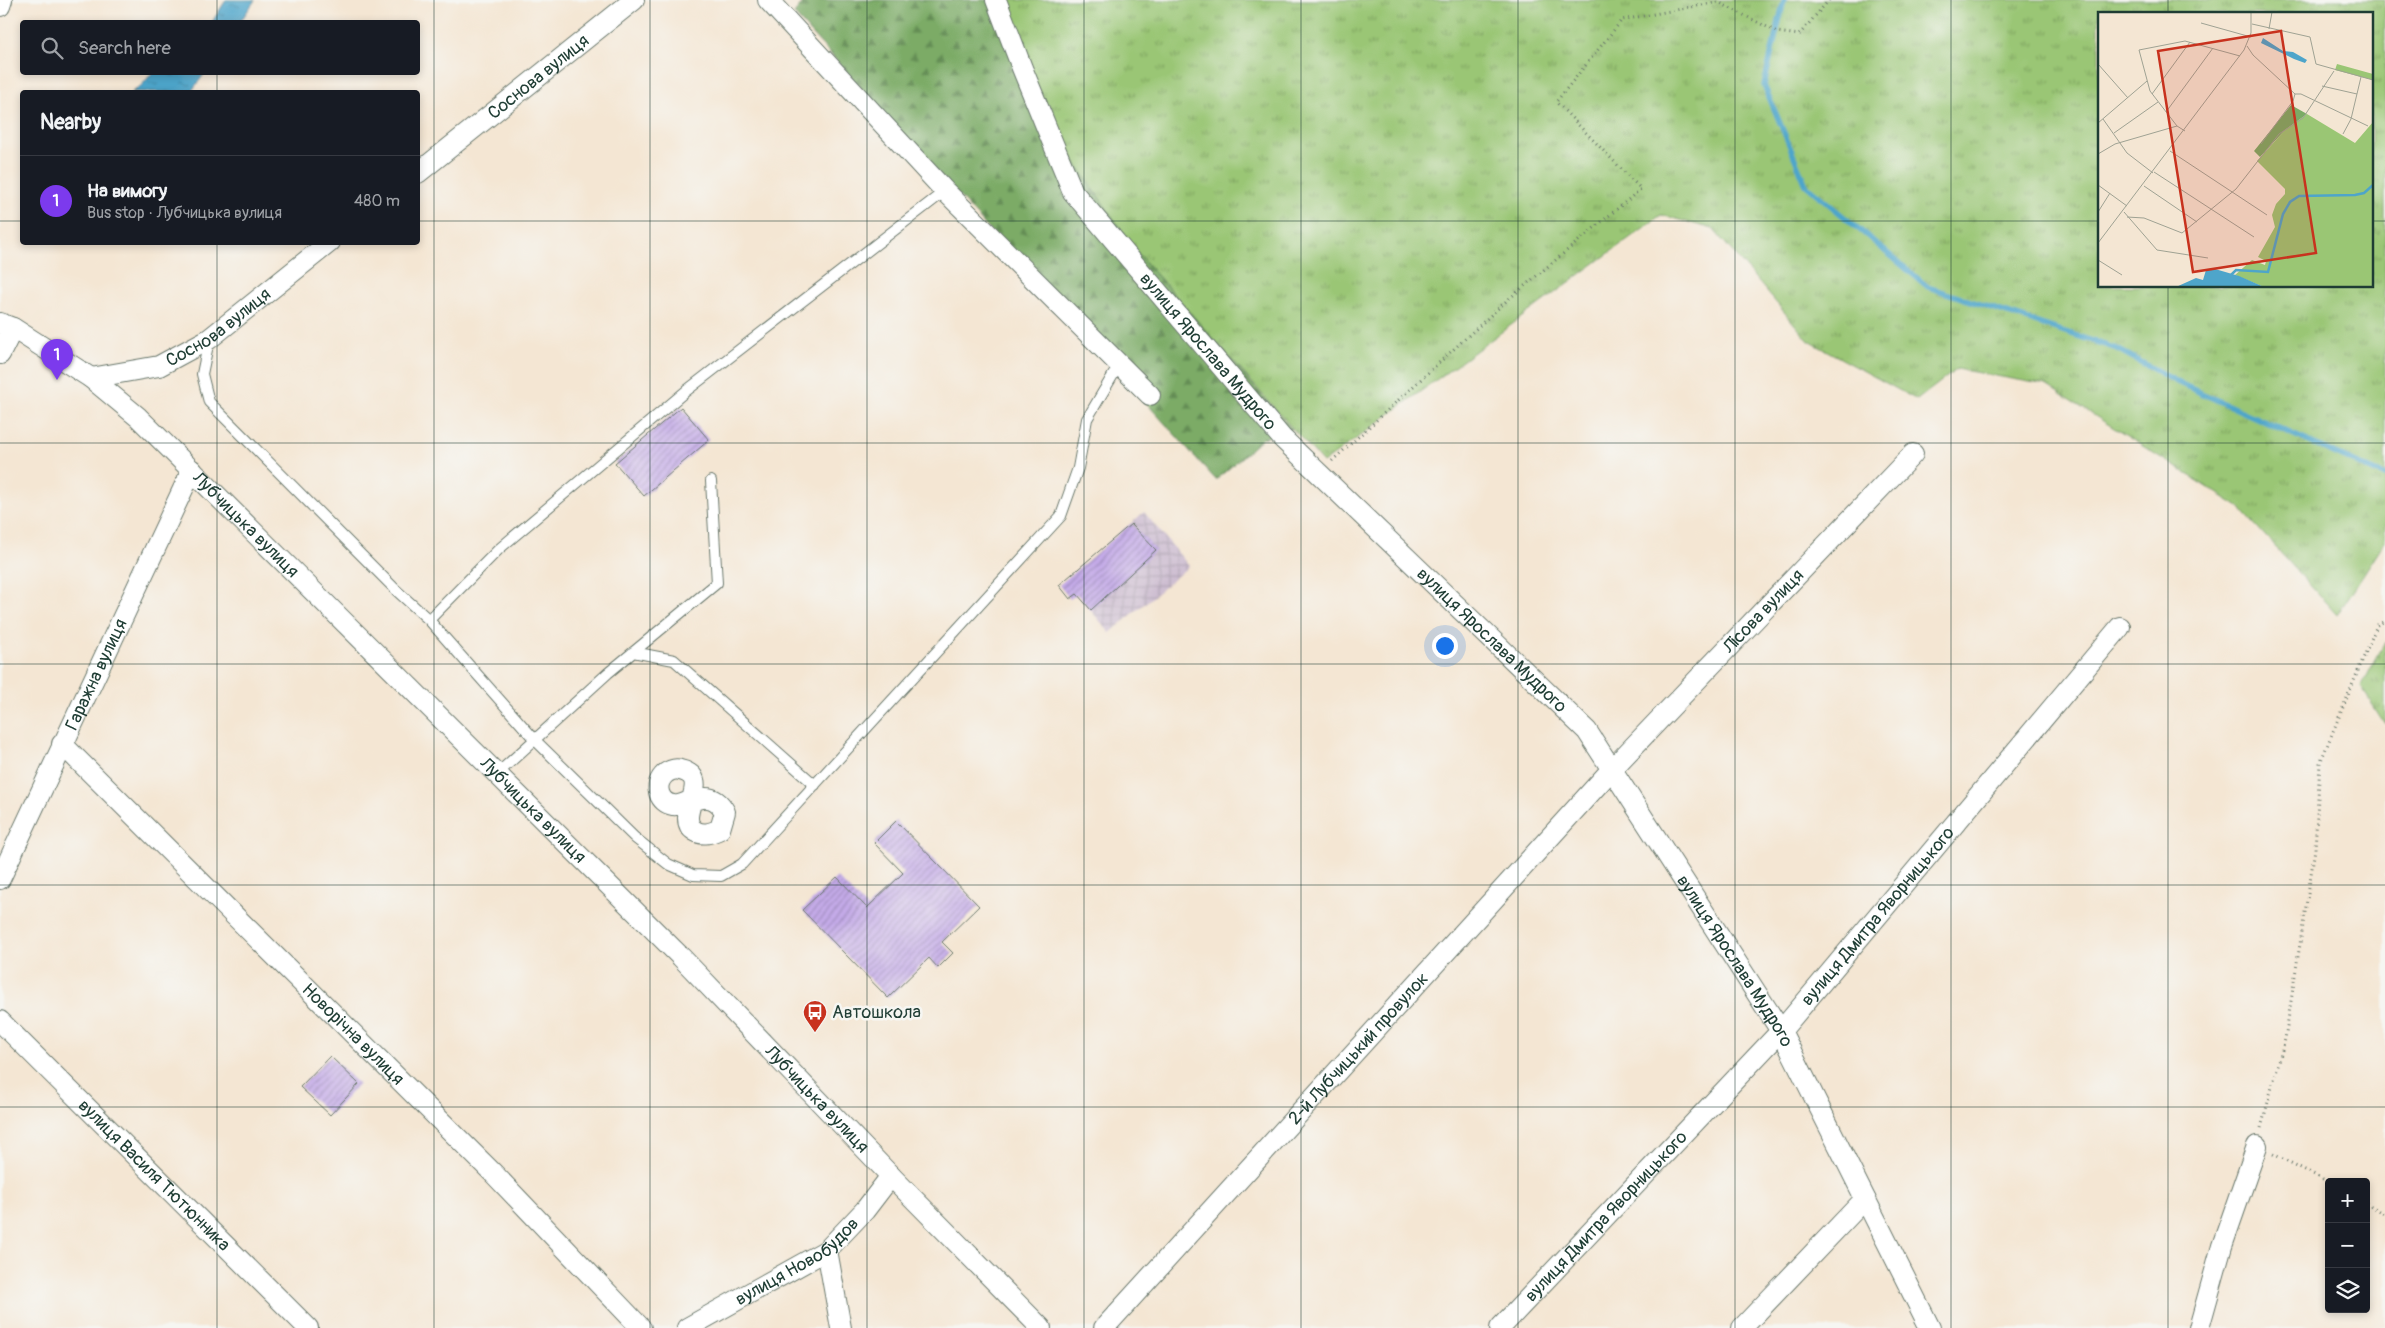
<!DOCTYPE html>
<html lang="en">
<head>
<meta charset="utf-8">
<style>
  body { margin:0; font-family:Pangolin,sans-serif; background:#242831; color:#f1f3f6 }
  .controls { position:absolute; right:15px; bottom:15px; display:grid; overflow:hidden; border-radius:5px; box-shadow:0 2px 8px #0003 }
  .controls button { width:45px; height:45px; display:grid; place-items:center; padding:0; border:0; border-bottom:1px solid #363941; background:#171b24; color:#f1f3f6; font:25px sans-serif }
  .you { position:absolute; left:1444px; top:645px; width:18px; height:18px; margin:-12px; border:4px solid #fff; border-radius:50%; background:#1a73e8; box-shadow:0 0 0 8px #1a73e833 }
  .badge { display:grid; place-items:center; width:32px; height:32px; border-radius:50%; background:#7c3aed; color:#fff; font-size:16px; font-weight:700 }
  .pin { position:absolute; translate:-50% -41px; filter:drop-shadow(0 1px 2px #0008) }
  .pin::after { content:''; position:absolute; top:26px; width:18px; height:15px; background:inherit; clip-path:polygon(0 0,100% 0,50% 100%) }
  .list { margin:0; padding:0; list-style:none }
  h2 { display:flex; justify-content:space-between; align-items:center; height:65px; margin:0; padding:0 20px; font-size:21px }
  h2 small { font-size:16px; font-weight:400; color:#9ea1a6 }
  .list li { display:grid; grid-template-columns:32px 1fr auto; gap:15px; align-items:center; box-sizing:border-box; height:90px; padding:0 20px; border-top:1px solid #363941 }
  .list b { display:block; font-size:19px; white-space:nowrap }
  .list p { margin:0; font-size:16px; white-space:nowrap; color:#9ea1a6 }
  .list em { font-size:16px; font-style:normal; color:#9ea1a6 }
  .icon { flex:none; width:28px; height:28px; fill:none; stroke:currentColor; stroke-width:2; stroke-linecap:round; stroke-linejoin:round }
  .map { position:relative; flex:none; width:2385px; height:1328px; overflow:hidden }
  .search { position:absolute; background:#171b24; box-shadow:0 2px 8px #0003; left:20px; top:20px; width:400px; height:55px; display:flex; align-items:center; gap:12px; box-sizing:border-box; padding:0 18px; border-radius:5px; color:#9ea1a6; font-size:19px }
  .panel { position:absolute; background:#171b24; box-shadow:0 2px 8px #0003; left:20px; top:90px; width:400px; height:155px; border-radius:5px }
  .map>svg:first-child { display:block }
</style>
</head>
<body>
<div class="map">
<svg width="2385" height="1328" viewBox="0 0 2385 1328">
  <defs>
    <pattern id="industrial-grid" width="8" height="8" patternUnits="userSpaceOnUse" patternTransform="scale(1.25)"><rect width="8" height="8" fill="#cebed1"/><path d="M0 4h8M4 0v8" fill="none" stroke="#b0a4b4"/></pattern>
    <pattern id="grass-tufts" width="24" height="20" patternUnits="userSpaceOnUse" patternTransform="scale(1.25)"><rect width="24" height="20" fill="#9ac674"/><path d="M3 7l-1-3M5 7V3M7 7l1-3M15 17l-1-3M17 17v-4M19 17l1-3" fill="none" stroke="#7da260"/></pattern>
    <pattern id="forest-firs" width="22" height="20" patternUnits="userSpaceOnUse" patternTransform="scale(1.25)"><rect width="22" height="20" fill="#7bab66"/><path d="M5 1l3.5 6h-7zM16 11l3.5 6h-7z" fill="#648c55"/></pattern>
    <pattern id="water-ripples" width="26" height="14" patternUnits="userSpaceOnUse" patternTransform="scale(1.25)"><rect width="26" height="14" fill="#4ea5ca"/><path d="M2 4q2-2 4 0t4 0M15 11q2-2 4 0t4 0" fill="none" stroke="#4088a5"/></pattern>
    <pattern id="building-hatch" width="6" height="6" patternUnits="userSpaceOnUse" patternTransform="scale(1.25)"><rect width="6" height="6" fill="#c4aae8"/><path d="M-1 1l2-2M0 6l6-6M5 7l2-2" fill="none" stroke="#9f8cbd"/></pattern>
  </defs>
  <rect width="100%" height="100%" fill="#f6f6f2"/>
  <filter id="ink" filterUnits="userSpaceOnUse"><feTurbulence type="fractalNoise" baseFrequency=".02" numOctaves="2"/><feDisplacementMap in="SourceGraphic" scale="10" xChannelSelector="R" yChannelSelector="G"/><feConvolveMatrix kernelMatrix="1 2 1 2 8 2 1 2 1" color-interpolation-filters="sRGB"/></filter>
  <filter id="wash" filterUnits="userSpaceOnUse"><feTurbulence type="fractalNoise" baseFrequency=".0096" numOctaves="4" result="noise"/><feDisplacementMap in="SourceGraphic" scale="20" xChannelSelector="R" yChannelSelector="G"/><feGaussianBlur stdDeviation="1.12" result="paint"/><feColorMatrix in="noise" values="0 0 0 0 0 0 0 0 0 0 0 0 0 0 0 0 0 1.4 0 .05"/><feComposite in="paint" operator="in"/></filter>
  <g filter="url(#wash)">
    <rect width="100%" height="100%" fill="#f4e6d3"/>
    <!-- industrial -->
    <path fill="url(#industrial-grid)" d="M1144 512 1189 566 1110 633 1077 594 1070 599 1059 585Z"/>
    <!-- grass -->
    <path fill="url(#grass-tufts)" stroke="#5c8254" fill-rule="evenodd" d="M1007 0H2385V541L2337 615 2239 507 2046 385 1957 369 1917 400 1809 341 1713 229 1661 215 1323 463 1135 250 1047 121ZM2099 14H2371V286H2099Z
      M2385 642V724L2361 687Z"/>
    <!-- forest -->
    <path fill="url(#forest-firs)" stroke="#4d744d" d="M805 0H1007L1047 121 1135 250 1291 429 1263 438 1216 480 794 14Z"/>
    <!-- water -->
    <path fill="url(#water-ripples)" stroke="#36717f" d="M226 0H255L240 22H212Z
      M152 73V72L205 73 191 92H132L142 85Z"/>
    <g fill="none" stroke-linecap="round" stroke-linejoin="round">
      <!-- stream -->
      <path stroke="#4ea5ca" stroke-width="5.5" d="M1784 0 1764 85 1806 185 1928 287 2117 349 2179 383 2385 476"/>
    </g>
    <g id="blocks">
      <!-- building -->
      <path fill="url(#building-hatch)" d="M681 407 709 440 644 496 615 463Z
        M1131 524 1156 550 1091 610 1077 594 1070 599 1059 585Z
        M896 821 979 906 942 942 953 953 938 968 929 958 888 998 802 910 837 877 867 908 903 873 874 843Z
        M330 1056 359 1084 330 1115 300 1087Z"/>
    </g>
  </g>
  <g filter="url(#ink)">
    <use href="#blocks" fill-opacity="0" stroke="#6a786c" stroke-width="1"/>
    <g fill="none" stroke-linecap="round" stroke-linejoin="round">
      <!-- lane casing -->
      <g stroke="#6a786c" stroke-width="12">
        <path id="lane" d="M209 340 202 374 209 402 397 591 429 620 536 741 635 838 668 864 693 875 721 876 742 864 1061 516 1078 468 1087 419 1119 365
          M429 620 499 549 686 391 945 191
          M633 652 674 660 815 785
          M497 774 608 673 717 583 711 481"/>
      </g>
      <!-- street casing -->
      <g stroke="#6a786c" stroke-width="22">
        <g id="street">
          <path d="M768 0 945 191 1150 395"/>
          <path id="s1" d="M996 0 1022 68 1073 192 1282 438 1587 731 1781 1031 1930 1328"/>
          <path d="M0 6 2 0"/>
          <path id="s2" d="M418 173 634 0"/>
          <path id="s3" d="M0 323 13 328 91 378 138 417 681 957 891 1176 1041 1328"/>
          <path d="M0 354 13 328"/>
          <path id="s4" d="M91 378 159 366 209 339 330 242"/>
          <path id="s5" d="M62 744 494 1174 641 1328"/>
          <path d="M688 802C684 803 678 806 673 805 659 803 654 786 663 776 667 771 675 768 680 770 716 778 672 817 695 831 703 836 711 833 720 829L725 812C717 797 707 795 692 801"/>
          <path id="s6" d="M0 879 192 470"/>
          <path id="s7" d="M0 1021 308 1328"/>
          <path d="M827 1250 841 1328"/>
          <path id="s8" d="M687 1328 827 1250 865 1210 891 1176"/>
          <path id="s9" d="M1104 1328 1612 769 1913 454"/>
          <path id="s10" d="M1500 1328 1781 1031 2120 627"/>
          <path d="M1742 1328 1865 1199"/>
          <path d="M2199 1328 2222 1246 2257 1146"/>
        </g>
      </g>
      <!-- path -->
      <path stroke="#6a786c" stroke-width="3" stroke-dasharray="1 4" stroke-linecap="butt" d="M1332 461 1504 303 1641 189 1556 102 1622 20 1718 2 1777 32 1799 35 1829 0
        M2261 1128 2285 1039 2315 849 2320 763 2377 625 2385 621
        M2273 1154 2329 1182
        M2366 1203 2385 1214"/>
      <!-- lane -->
      <use href="#lane" stroke="#fff" stroke-width="10"/>
      <!-- street -->
      <use href="#street" stroke="#fff" stroke-width="20"/>
    </g>
  </g>
  <!-- grid -->
  <path fill="none" stroke="#1f3d34" stroke-width="1" stroke-opacity="0.55" d="M217 0V22M434 0V1328M650 0V1328M867 0V1328M1084 0V1328M1301 0V1328M1518 0V1328M1735 0V1328M1951 0V1328M2168 0V14M217 72V92M0 221H22M418 221H2099M2371 221H2385M217 242V1328M2168 286V1328M0 443H2385M0 664H2385M0 885H2385M0 1107H2385"/>
  <!-- icons -->
  <defs>
    <g id="bus-pin" transform="scale(1.25)"><path d="M0 17L-7.5 6A9.5 9.5 0 1 1 7.5 6Z" fill="#c8321e" stroke="#f6f6f2"/><path d="M-5-6H5V4H4V6H2V4H-2V6H-4V4H-5ZM-3.5-4V0h7V-4ZM-3.5 1.2v1.5H-2V1.2ZM2 1.2v1.5H3.5V1.2Z" fill="#fff"/></g>
  </defs>
  <g fill-rule="evenodd">
    <use href="#bus-pin" x="815" y="1012"/>
  </g>
  <g text-anchor="middle" dominant-baseline="central" stroke-width="5" stroke-linejoin="round" paint-order="stroke">
    <!-- street labels -->
    <g font-size="18" fill="#1f3d34" stroke="#f6f6f2">
      <text stroke="none"><textPath href="#s2" startOffset="154">Соснова вулиця</textPath></text>
      <text stroke="none"><textPath href="#s4" startOffset="140">Соснова вулиця</textPath></text>
      <text stroke="none"><textPath href="#s1" startOffset="416">вулиця Ярослава Мудрого</textPath></text>
      <text stroke="none"><textPath href="#s3" startOffset="320">Лубчицька вулиця</textPath></text>
      <text stroke="none"><textPath href="#s9" startOffset="974">Лісова вулиця</textPath></text>
      <text stroke="none"><textPath href="#s1" startOffset="821">вулиця Ярослава Мудрого</textPath></text>
      <text stroke="none"><textPath href="#s6" startOffset="226">Гаражна вулиця</textPath></text>
      <text stroke="none"><textPath href="#s3" startOffset="725">Лубчицька вулиця</textPath></text>
      <text stroke="none"><textPath href="#s10" startOffset="559">вулиця Дмитра Яворницького</textPath></text>
      <text stroke="none"><textPath href="#s1" startOffset="1226">вулиця Ярослава Мудрого</textPath></text>
      <text stroke="none"><textPath href="#s5" startOffset="411">Новорічна вулиця</textPath></text>
      <text stroke="none"><textPath href="#s9" startOffset="378">2-й Лубчицький провулок</textPath></text>
      <text stroke="none"><textPath href="#s3" startOffset="1130">Лубчицька вулиця</textPath></text>
      <text stroke="none"><textPath href="#s7" startOffset="218">вулиця Василя Тютюнника</textPath></text>
      <text stroke="none"><textPath href="#s10" startOffset="154">вулиця Дмитра Яворницького</textPath></text>
      <text stroke="none"><textPath href="#s8" startOffset="129">вулиця Новобудов</textPath></text>
    </g>
    <!-- poi labels -->
    <g font-size="18" fill="#1f3d34" stroke="#f6f6f2" text-anchor="start">
      <text x="832" y="1012">Автошкола</text>
    </g>
  </g>
  <!-- overview -->
  <g transform="translate(2098 12)">
    <rect width="275" height="275" fill="#f4e6d3"/>
    <path d="M239 52 275 62V68L237 58ZM209 102 257 131 275 110V275H166L137 263 154 248 167 253 168 249 160 245 177 215 174 203 178 192 187 182V177L159 149 187 118Z" fill="#9ac674"/>
    <path d="M193 93 209 102 187 118 162 145 156 139Z" fill="#7bab66"/>
    <path d="M165 26 185 39 195 40 209 48 207 51 196 47 163 31ZM117 257 141 264 166 275H78L98 266 105 268 108 258Z" fill="#4ea5ca"/>
    <path fill="none" stroke="#4ea5ca" stroke-width="2.5" d="M133 263 138 258 170 260 185 202 192 190 201 184 257 183 266 181 275 173"/>
    <path fill="none" stroke="#9fa293" stroke-width="1" d="M103 11 153 25M154 12 212 25 218 52 275 68M171 17 174 0M149 34 155 43 197 82H203L270 114M0 52 30 86M224 74 259 82M54 82 92 30M68 100 115 36M5 107 29 141 55 161M0 111 49 69M87 119 79 114 52 79 41 38 87 29 142 44M16 121 60 90M245 122 253 107 263 65M163 132 195 89 197 82M72 139 169 203M0 142 17 132 79 114M56 160 156 225M0 173 29 194M46 174 99 210M0 200 12 181M26 200 59 238 110 246M29 205 46 206 84 221 138 177 181 122 205 106 236 59M0 231 146 38 153 21V0M0 248 24 263"/>
    <path fill="#c8321e" fill-opacity="0.15" stroke="#c8321e" stroke-width="2.5" d="M183 19 218 241 95 260 60 39Z"/>
    <rect width="275" height="275" fill="none" stroke="#1f3d34" stroke-width="2.5"/>
  </g>
</svg>
<div class="controls">
<button>+</button>
<button>−</button>
<button><svg class="icon" aria-label="layers" viewBox="0 0 24 24"><path d="M12 4l9 5-9 5-9-5zM3 14l9 5 9-5"/></svg></button>
</div>
<div class="you"></div>
<div class="pin badge" style="left:57px;top:380px">1</div>
<div class="search"><svg class="icon" aria-label="search" viewBox="0 0 24 24"><circle cx="10" cy="10" r="6"/><path d="M15 15l6 6"/></svg>Search here</div>
<section class="panel">
<h2>Nearby<small></small></h2>
<ul class="list">
<li><span class="badge">1</span><div><b>На вимогу</b><p>Bus stop · Лубчицька вулиця</p></div><em>480 m</em></li>
</ul>
</section>
</div>
</body>
</html>
